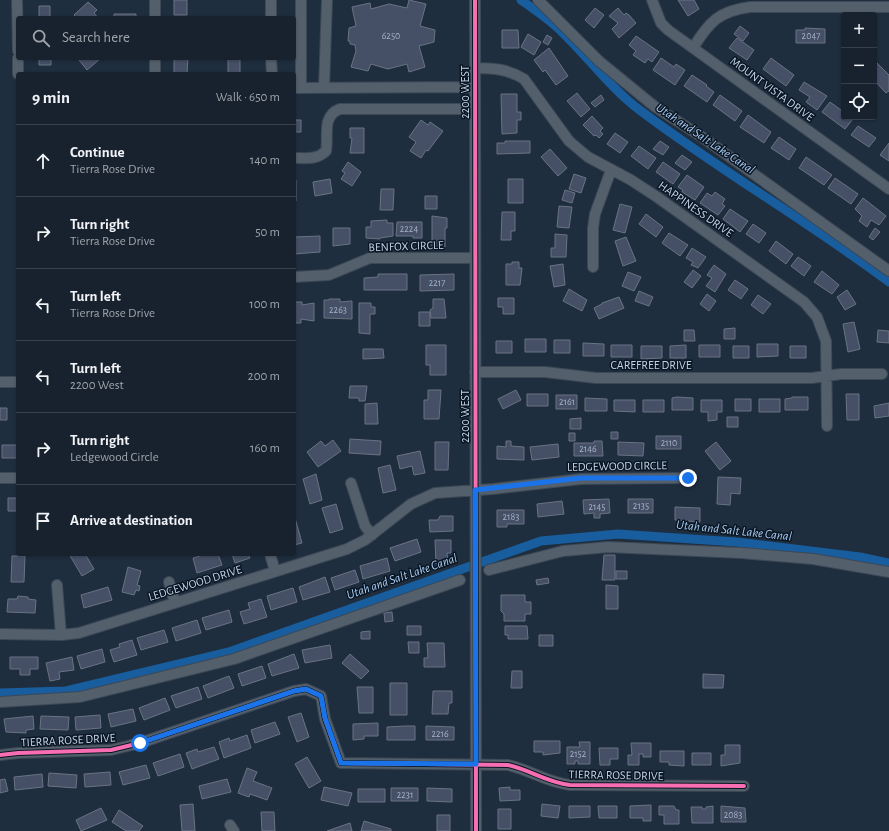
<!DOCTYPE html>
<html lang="en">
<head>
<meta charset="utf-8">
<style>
  body { margin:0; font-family:"Alegreya Sans",sans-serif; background:#242f3a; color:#f1f3f6 }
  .controls { position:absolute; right:12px; top:12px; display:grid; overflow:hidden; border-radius:4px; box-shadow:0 1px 3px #0004 }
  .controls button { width:36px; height:36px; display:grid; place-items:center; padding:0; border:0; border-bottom:1px solid #363f4a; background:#17222e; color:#f1f3f6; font:20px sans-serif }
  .stop { position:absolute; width:12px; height:12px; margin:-9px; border:3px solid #1a73e8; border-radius:50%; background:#fff }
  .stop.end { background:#1a73e8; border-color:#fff; box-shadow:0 1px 4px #0008 }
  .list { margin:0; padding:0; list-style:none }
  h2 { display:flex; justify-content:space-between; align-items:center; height:52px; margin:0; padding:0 16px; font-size:17px }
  h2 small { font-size:13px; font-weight:400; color:#9ea4aa }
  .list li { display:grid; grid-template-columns:26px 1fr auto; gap:12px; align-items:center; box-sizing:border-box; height:72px; padding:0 16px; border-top:1px solid #363f4a }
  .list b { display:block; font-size:15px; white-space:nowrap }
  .list p { margin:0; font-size:13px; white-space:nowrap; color:#9ea4aa }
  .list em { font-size:13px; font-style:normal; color:#9ea4aa }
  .icon { flex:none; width:22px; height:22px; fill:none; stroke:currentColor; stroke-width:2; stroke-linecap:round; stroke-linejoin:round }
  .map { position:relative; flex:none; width:889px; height:831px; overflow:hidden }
  .search { position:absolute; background:#17222e; box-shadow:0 1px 3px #0004; left:16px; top:16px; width:280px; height:44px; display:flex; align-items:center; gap:10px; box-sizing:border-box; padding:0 14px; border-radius:4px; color:#9ea4aa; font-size:15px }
  .panel { position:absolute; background:#17222e; box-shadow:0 1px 3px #0004; left:16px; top:72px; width:280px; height:484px; border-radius:4px }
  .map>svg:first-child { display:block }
</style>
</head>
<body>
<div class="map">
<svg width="889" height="831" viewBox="0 0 889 831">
  <rect width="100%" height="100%" fill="#1f2e3e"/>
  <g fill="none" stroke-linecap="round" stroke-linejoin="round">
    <!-- canal -->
    <path stroke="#185d9d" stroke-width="9" d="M521 0C535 10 550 20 562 32 589 58 611 89 641 111 722 172 809 222 889 282
      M0 693 66 691 229 652 541 541 618 534 736 542 860 557 889 563"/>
  </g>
  <!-- building -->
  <path fill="#454f66" stroke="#6a7383" d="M174 0H187V15H174Z
    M409 0 426 4 420 26 435 30 434 42 419 46 425 67 409 72 407 64 388 69 371 64 368 71 351 67 356 51 355 45 350 44V41H348L349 28 356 26 352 7 370 3 371 9 389 4 407 8Z
    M678 0H694L699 9 688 16Z
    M88 2 97 10 94 13 98 18H77L74 15Z
    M39 6H50V17L56 18H39Z
    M595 8 604 15 594 28 585 20Z
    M618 8 624 15 626 13 629 15 636 23 619 38 612 29 618 23 609 16Z
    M114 14H136V18H114Z
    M740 26 749 33 743 41 734 34Z
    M805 28 825 29V43H796V30H805Z
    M502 30H518L519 48H502Z
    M528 34 541 42 534 55 521 47Z
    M547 35 552 38 548 45 543 42Z
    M636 36 659 52 652 62 648 59 645 63 633 55 636 51 629 45Z
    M737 38 754 50 747 60 729 48Z
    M549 48 568 76 556 85 545 70 543 72 534 60Z
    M39 58H51V65H39Z
    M81 58H101L87 70 79 60Z
    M174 58H188L187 74H174Z
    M228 58H240V74H228Z
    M661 58 674 67 676 64 685 70 675 85 653 70Z
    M771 58 794 75 786 86 763 69Z
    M874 60 889 75V91L886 93 874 80Z
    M692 75 707 85 706 86 714 92 707 102 684 86Z
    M804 82 827 96 817 110 806 102 810 97 799 90Z
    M577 93 590 109 581 117 567 101Z
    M501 94H517V112H521V120H517V133L502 134Z
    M601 95 604 100 595 107 591 103Z
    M720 95 742 111 735 121 713 105Z
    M830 102 841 110 844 108V117L853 119 845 129 822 112Z
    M748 115 771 132 764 143 740 127Z
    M592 116 603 128 600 131 603 134 599 138 596 135 594 136 583 125Z
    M294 120H301V132H294Z
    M421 120 428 125 430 122 443 131 428 151 426 150 421 158 410 151 416 142 409 137Z
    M858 126 876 138 869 147 851 135Z
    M350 128H364V153H350L352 138H350Z
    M615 133 628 142 620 153 607 144Z
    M779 137 796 149 789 160 771 148Z
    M505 141H530V153L497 154V143H505Z
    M660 141 669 147 663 155 653 149Z
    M889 143V161L880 155Z
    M639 146 656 158 648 169 631 156Z
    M550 149 567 168 558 176 541 157Z
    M682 155 692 162 685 170 675 163Z
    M806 157 832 175 824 185 799 168Z
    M348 162 361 172 352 186 341 179 345 173 342 171Z
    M663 162 680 174 673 184 656 172Z
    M574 174 586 178 581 193 569 189Z
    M687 175 704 187 695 200 682 192 683 190 678 187Z
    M835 178 858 194 851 204 828 188Z
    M330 179 332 193 315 196 313 182Z
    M508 179H523V203H508Z
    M294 180H296V201H294Z
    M381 189H394L393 210H380Z
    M565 190 575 193 572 203 562 200Z
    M715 192 725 199 722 204 725 206 718 215 700 203 707 193 712 196Z
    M425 196H437V209H425Z
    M863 198 886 216 879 225 871 220 867 227 859 221 862 216 855 209Z
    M620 204 632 207 625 233 613 230Z
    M559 206 572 207 569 228 557 227Z
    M730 209 748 221 740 232 723 219Z
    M502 212H515V231H511V240H501Z
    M646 214 663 227 656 237 639 224Z
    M432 216 447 218V228H445V247H432Z
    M387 220V223H393V236L380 238V239L366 238V227H371V221Z
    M397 222H422V238H413V236H396Z
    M753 224 766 233 759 243 746 234Z
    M333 228H350V244L333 246Z
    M875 228 880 232 873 240 869 237Z
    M669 233 688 245 680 256 662 243Z
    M555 234 567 235 566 257H551V248H555Z
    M320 236V252L294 254V237Z
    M626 237 636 261 623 266 615 241Z
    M776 241 793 254 786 264 769 251Z
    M692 248 706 257 698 268 691 265 693 262 686 258Z
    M798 257 811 266 804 276 791 266Z
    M512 262H519V268H522L520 285H506V264H512Z
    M563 264 565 285 554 287 550 266Z
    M714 265 726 274 715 292 706 286 712 278 707 275Z
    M693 270 701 276 692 288 684 282Z
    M822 271 839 285 832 294 814 282Z
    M628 272 641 277 634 291 622 286Z
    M378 274H407V290H364V278L378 277Z
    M454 274V290L420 291V275Z
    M735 280 748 289 741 299 728 290Z
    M569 289 587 300 582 311 563 301Z
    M847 290 856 304 845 310 837 297Z
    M639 291 653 297 649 306 635 301Z
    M707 294 716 301 709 311 700 304Z
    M758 295 771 304 763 314 751 305Z
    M619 297 624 308 599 319 594 308 602 304V303Z
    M498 298H514V314H503V307H498Z
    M329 299H340V302L352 301V319L324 318V300H329Z
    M433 299H444L446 318H431L430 310 433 308Z
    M294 302H302V305L314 303V321L301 319V323H296L294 321Z
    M359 303H371V307H375V314H370V334L359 333Z
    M419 312H430V326H419Z
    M854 322 860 349 848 352 843 324Z
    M735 328V339H724V329Z
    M684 330H694L695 341H684Z
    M878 330 889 331V343L877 342Z
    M525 339H546V352H525Z
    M554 340H570V353H554Z
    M496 341H512V353H496Z
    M583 343 604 344V356H583Z
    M757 344H778V356L757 357Z
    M426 345H446V375H430V365H426Z
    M611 345H632V357H611Z
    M686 345V358H670V346Z
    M699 345H720V357H699Z
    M641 346H662V358L641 359Z
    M733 346H749V358H733Z
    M790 346H806V358H790Z
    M363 349H383L384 358 363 359Z
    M350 386H367L365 401H359V398H349Z
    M428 390H441L439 419H424V400H428Z
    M516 390 521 400 503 409 498 399Z
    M527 394H548V406H527Z
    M846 394H859V420H847Z
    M556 395H577V409H556Z
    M677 397 693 398V410H672V398Z
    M792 397H808V410H785V399L792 398Z
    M585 398 607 399V411H585Z
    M735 399H751V411H735Z
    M759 399H780V412H759Z
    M614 400H635V412L614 411Z
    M643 400H664V412H643Z
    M701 400H722V412H717V420L708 421V412H701Z
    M377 403 378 424H365V404Z
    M889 403V416L875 418 874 406Z
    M0 408H7V420H0Z
    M727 417H738V427H727Z
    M581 418V429H570V419Z
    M611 432H618V439H611Z
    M569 433H575V441H569Z
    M656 436H681V449H656Z
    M350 439 381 441 380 455 349 453Z
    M333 440 341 451 318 467 307 452 321 441 325 446Z
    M506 441H511V446L524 447V460L497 459V446L506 447Z
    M594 441H602L603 456H574V443H594Z
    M435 442H449L448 470H435Z
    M618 442 644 443 643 456 618 455Z
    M716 442 731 461 720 470 705 451Z
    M558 444 559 457 532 460 530 447Z
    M2 445H18V458H2Z
    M420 451 425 473 414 475 412 466 400 469 397 456Z
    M390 465 396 490 383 493 378 468Z
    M316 474 322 500 310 504 303 479Z
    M718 477 741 478 740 494 731 493 730 505 717 504Z
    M8 498H18V511H8Z
    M609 499 610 513 600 514V518H594V513L584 514 583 500Z
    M628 499H653V513H628Z
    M562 501 564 514 538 517 537 504Z
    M336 504 343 529 330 533 322 508Z
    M675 507 700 508V522L675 520Z
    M497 510H524V524H507V527H497Z
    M440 516H453V531L430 532 429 520H438Z
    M295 518 302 543 294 545V519Z
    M417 539 421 552 395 561 390 548Z
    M435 540H451V553H447L448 564H436Z
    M69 554H85L94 569 82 576Z
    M199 554H218L222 565 197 573 193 558 200 556Z
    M232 554H248L250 558 235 563Z
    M604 555H615V580H602Z
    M12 556H25L24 582H11Z
    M387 558 390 571 363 579 360 566Z
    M128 567 141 571 137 585 140 586 139 591 136 590 134 595 122 592Z
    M355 570 359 582 335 590 331 578Z
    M616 571H627V579H616Z
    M325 577 330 592 303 600 299 587Z
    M548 578 549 583 537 585 536 580Z
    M606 585 618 586V609H606Z
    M108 587 112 600 84 608 81 595Z
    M293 588 297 602 271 610 267 596Z
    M501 595H525V602H531V614H525V621H504V614L501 611Z
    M18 596 28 597V599L36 600 35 613 7 612 8 599H17Z
    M261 599 267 617 244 624 240 612 250 609 248 603Z
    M229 610 232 622 206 630 202 618Z
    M392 612 393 621 385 622 384 613Z
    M197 620 201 633 176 641 172 628Z
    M407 626H421V635H407Z
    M505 626H527L528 639H508V635H505Z
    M164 630 168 642 141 650 137 638Z
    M370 631V639H361V632Z
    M539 635H553V646H539Z
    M132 640 137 655 114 662 110 650 120 647 119 644Z
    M408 642H419V653H409Z
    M427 643H444L445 667H424V658H428Z
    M330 645 332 658 305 663 302 650Z
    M102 649 105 662 81 669 77 656Z
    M294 654 299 668 272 676 268 664Z
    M350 654 369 671 361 679 342 663Z
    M10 657H38V669H30V675H20V669H10Z
    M72 657 74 670 59 672 60 679 50 681 46 663Z
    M262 666 266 678 242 686 238 674Z
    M512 671H522V688H511Z
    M703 674 724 675 723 688H703Z
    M229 676 234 688 208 698 203 686Z
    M390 683H407V715H390Z
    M198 687 202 699 176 708 171 696Z
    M357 687H373V713H359Z
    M433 691H452V703H449L448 714H432Z
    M165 698 170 710 144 720 139 708Z
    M133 709 136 721 111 727 108 714Z
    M301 713 309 737 297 742 288 717Z
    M100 715 101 728 76 730 75 717Z
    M33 716 34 729 26 730V733L6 732 4 719Z
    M41 716 69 717 68 730 40 729Z
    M275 722 280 734 255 743 251 730Z
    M378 723V736H364V739L353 740V724Z
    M406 726H415V740H387V727Z
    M426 726 454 727V740H426Z
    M247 735 251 748 224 758 219 742 229 738 230 741Z
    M534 741H560V753L543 755V752H534Z
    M579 742H590V764H578V761H575V764H567V747H580Z
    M631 743H651V757H643V754H639V765H628V755H632Z
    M725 745H740V763L721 766V755H725Z
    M214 747 219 759 192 769 186 753 197 749 198 752Z
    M599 748H618V759H610V765H600Z
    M660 751H684V766L669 765V762H660Z
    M692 753H711V765H692Z
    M180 754 184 767 158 776 153 763Z
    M307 757 321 781 309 788 295 764Z
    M146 765 150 778 123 785 119 772Z
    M247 768 257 772 253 781 272 788 267 800 250 794 249 797 238 793Z
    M110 772 111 785 85 787 84 774Z
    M49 773 77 775 76 788 48 786Z
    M42 774 43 787 15 790 14 777Z
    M5 779 8 791 0 793V780Z
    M227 779 231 792 202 799 199 786Z
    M324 787 352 793 348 806 321 800Z
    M510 787V790H520V800L500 801 499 788Z
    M391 788H418V801H391Z
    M427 788 452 789V802L427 801Z
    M358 789H385V802H358Z
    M193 804 195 831H182L180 805Z
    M542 804 560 806 558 818 541 816Z
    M651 805V821H643V818H630V806Z
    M569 806H590V817L569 818Z
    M598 806H617V818H599Z
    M659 806H674L676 810H679V824H664V815H659Z
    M713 806V823H692L691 807H702V809H706V807Z
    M721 806 745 808 746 822H721Z
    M101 808 107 820 81 831 76 820Z
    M498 809H511V829H498Z
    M119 810 143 826 139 831H126L112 822Z
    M261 812H274L275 831H262Z
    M437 815H450V831H437Z
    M364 821 391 829V831H361Z
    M350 823 352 831H327Z"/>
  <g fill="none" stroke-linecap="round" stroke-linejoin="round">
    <!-- minor casing -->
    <g stroke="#3d4856" stroke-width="12">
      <path id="minor" d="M17 0 18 51
        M155 0V18
        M271 0V18
        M301 0V88
        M475 0 476 831
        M538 0 599 61 654 106 702 137 889 271
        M652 0 661 23 668 30 889 189
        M693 48C709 22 719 11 750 7H889
        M18 58V74
        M155 58V74
        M271 58 272 74
        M475 68C493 68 508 69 524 79L569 141 588 157 631 180 657 197 804 302 817 317 826 341 827 426
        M294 88 475 87
        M324 88 327 0
        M294 158C306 158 317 160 326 151 329 136 321 116 340 109H475
        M593 267V228L595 214 611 170
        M294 277 329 275 370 258H474
        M475 372H545L596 378H812L841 374H882
        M0 382H18
        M0 478H18
        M351 483 365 526 372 535
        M270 554 275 571
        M489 570 563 551 608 547 742 553 813 559 889 572
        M169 582 175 603
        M57 585 61 635
        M0 634 61 635 79 633 347 549 365 540 411 504 435 493 493 489 581 479 688 478
        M0 702 80 697 234 659 460 580
        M0 755 18 753 111 750 140 743 294 691 306 689 321 696 325 719 341 763 508 765C531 770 545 782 570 785L744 786
        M230 825 234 831"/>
    </g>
    <!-- minor -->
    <use href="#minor" stroke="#545f6c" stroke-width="10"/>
    <!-- cycleway casing -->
    <g stroke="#0a1623" stroke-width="6">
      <path id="cycleway" d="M475 0 476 831
        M0 755 18 753 111 750 140 743 294 691 306 689 321 696 325 719 341 763 508 765C531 770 545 782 570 785L744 786"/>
    </g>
    <!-- cycleway -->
    <use href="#cycleway" stroke="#f96db3" stroke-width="4"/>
  </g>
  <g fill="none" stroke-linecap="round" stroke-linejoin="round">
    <!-- route -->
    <path stroke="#1a73e8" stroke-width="5" d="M140 743 294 691 306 689 321 696 325 718 341 763 476 764 475 490 581 478H688"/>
  </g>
  <g text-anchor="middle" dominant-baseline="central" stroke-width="3" stroke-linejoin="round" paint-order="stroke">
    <!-- number labels -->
    <g font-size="10" fill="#a4b2c6">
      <text x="391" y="36">6250</text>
      <text x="811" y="36">2047</text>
      <text x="409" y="229">2224</text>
      <text x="437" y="283">2217</text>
      <text x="338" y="310">2263</text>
      <text x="567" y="402">2161</text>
      <text x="669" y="443">2110</text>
      <text x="588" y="449">2146</text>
      <text x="641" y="506">2135</text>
      <text x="597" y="507">2145</text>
      <text x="511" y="517">2183</text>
      <text x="440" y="734">2216</text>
      <text x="578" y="754">2152</text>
      <text x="405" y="795">2231</text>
      <text x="733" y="815">2083</text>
    </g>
    <!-- street labels -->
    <g font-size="12" fill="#c3d3e6" stroke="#0a1623">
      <text transform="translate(772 89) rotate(36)">MOUNT VISTA DRIVE</text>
      <text transform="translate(465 92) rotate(-90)">2200 WEST</text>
      <text transform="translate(696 209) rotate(35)">HAPPINESS DRIVE</text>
      <text transform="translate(406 246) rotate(-2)">BENFOX CIRCLE</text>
      <text x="651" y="365">CAREFREE DRIVE</text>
      <text transform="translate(465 416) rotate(-90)">2200 WEST</text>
      <text transform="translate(617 466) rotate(-1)">LEDGEWOOD CIRCLE</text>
      <text transform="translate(195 583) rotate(-17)">LEDGEWOOD DRIVE</text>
      <text transform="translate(68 740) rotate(-3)">TIERRA ROSE DRIVE</text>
      <text transform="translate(616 775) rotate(1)">TIERRA ROSE DRIVE</text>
    </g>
    <!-- water labels -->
    <g font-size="13" font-style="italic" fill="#a9cbf0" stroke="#0a1623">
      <text transform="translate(705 139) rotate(34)">Utah and Salt Lake Canal</text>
      <text transform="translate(734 531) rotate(6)">Utah and Salt Lake Canal</text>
      <text transform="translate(402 577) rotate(-19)">Utah and Salt Lake Canal</text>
    </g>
  </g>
</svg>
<div class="controls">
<button>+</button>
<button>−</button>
<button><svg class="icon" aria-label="locate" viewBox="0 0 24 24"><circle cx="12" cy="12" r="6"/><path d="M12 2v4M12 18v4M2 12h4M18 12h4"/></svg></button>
</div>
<div class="stop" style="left:140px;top:743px"></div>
<div class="stop end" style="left:688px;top:478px"></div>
<div class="search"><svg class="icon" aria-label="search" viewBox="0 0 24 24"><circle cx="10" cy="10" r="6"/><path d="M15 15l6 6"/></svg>Search here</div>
<section class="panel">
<h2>9 min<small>Walk · 650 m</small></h2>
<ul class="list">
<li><svg class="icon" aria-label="ahead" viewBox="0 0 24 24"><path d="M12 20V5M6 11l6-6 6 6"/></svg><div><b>Continue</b><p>Tierra Rose Drive</p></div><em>140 m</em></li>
<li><svg class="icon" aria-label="right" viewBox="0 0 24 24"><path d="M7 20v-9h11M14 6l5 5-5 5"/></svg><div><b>Turn right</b><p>Tierra Rose Drive</p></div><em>50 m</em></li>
<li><svg class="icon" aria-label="left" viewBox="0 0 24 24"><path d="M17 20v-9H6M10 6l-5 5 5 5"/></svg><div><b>Turn left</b><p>Tierra Rose Drive</p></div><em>100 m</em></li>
<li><svg class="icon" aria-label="left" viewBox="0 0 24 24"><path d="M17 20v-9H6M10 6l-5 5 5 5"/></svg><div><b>Turn left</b><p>2200 West</p></div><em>200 m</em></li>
<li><svg class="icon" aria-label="right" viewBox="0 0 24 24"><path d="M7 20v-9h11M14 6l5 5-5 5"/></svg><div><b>Turn right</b><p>Ledgewood Circle</p></div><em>160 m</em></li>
<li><svg class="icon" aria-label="arrive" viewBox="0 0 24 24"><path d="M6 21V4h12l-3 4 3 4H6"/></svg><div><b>Arrive at destination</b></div></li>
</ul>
</section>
</div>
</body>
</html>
